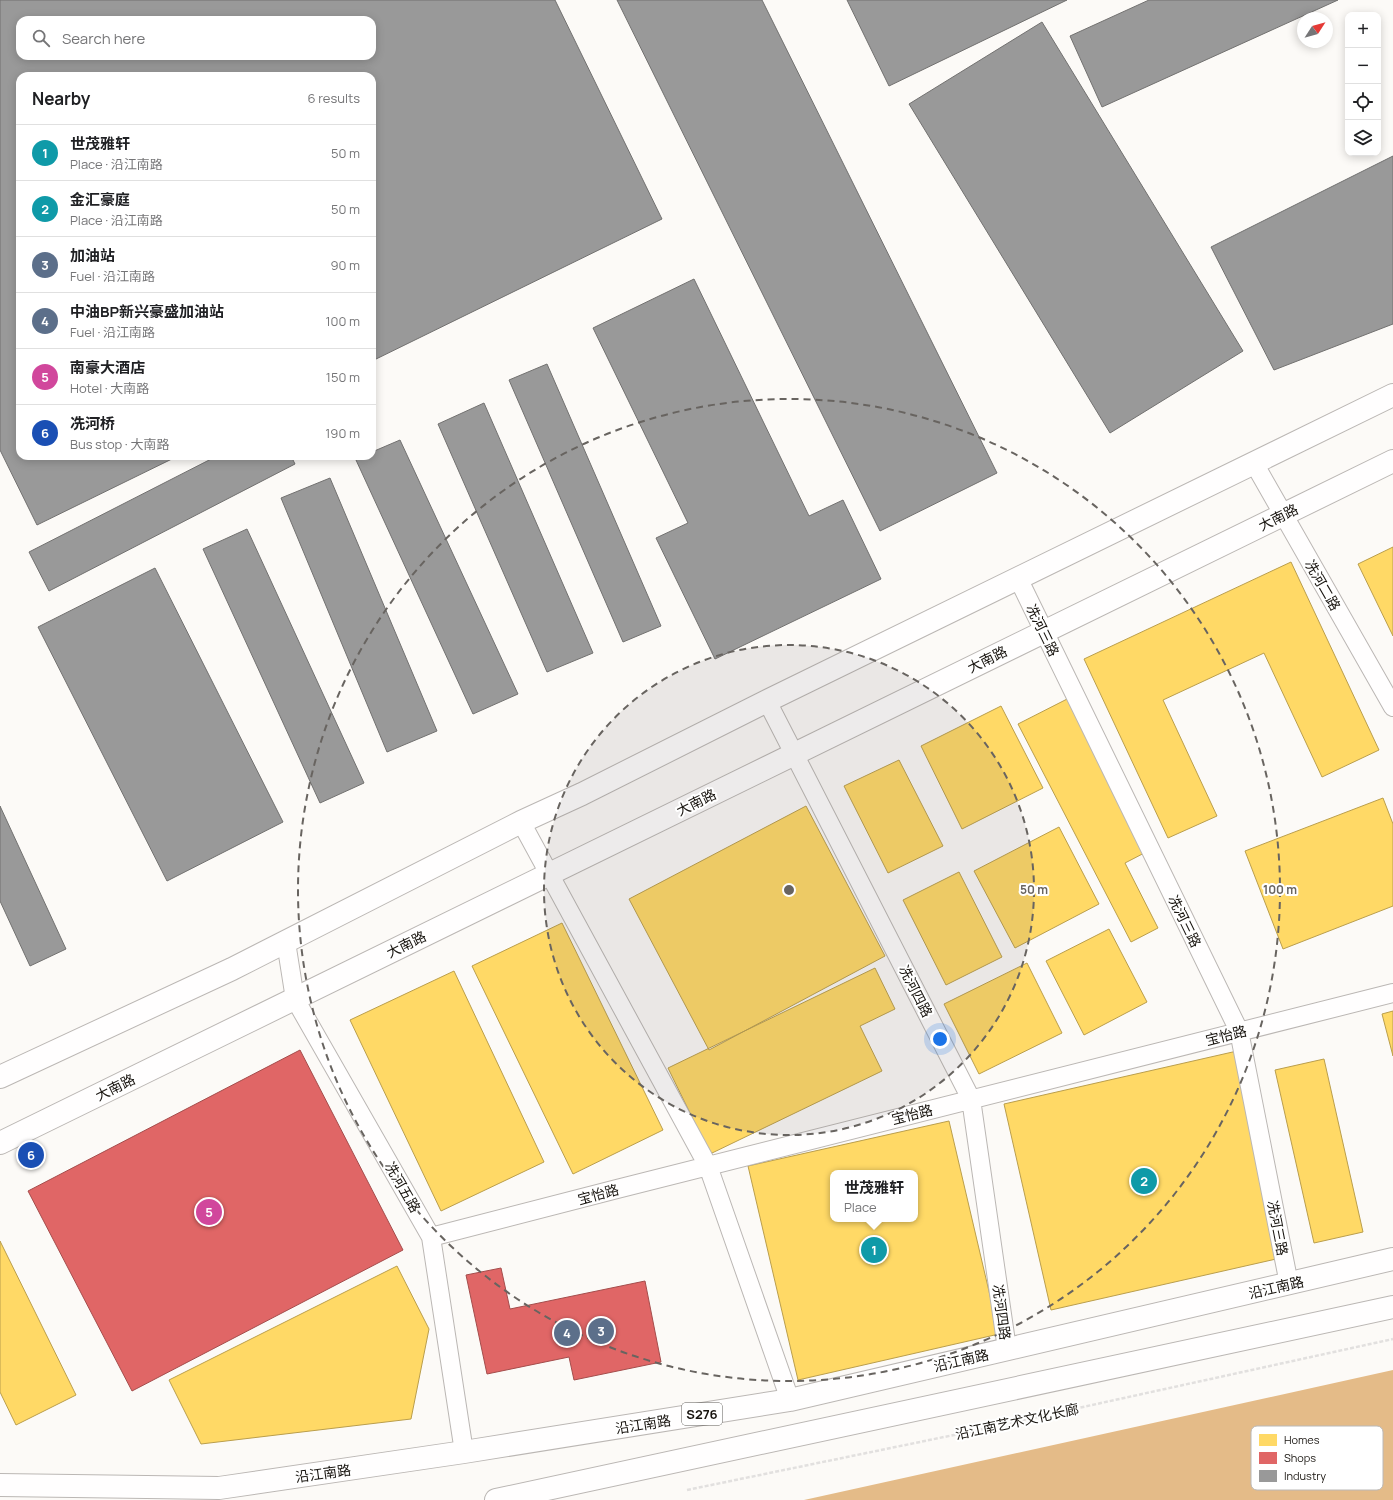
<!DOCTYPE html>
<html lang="en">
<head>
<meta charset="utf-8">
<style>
  body { margin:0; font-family:Manrope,"Noto Sans SC",sans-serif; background:#f2f2f2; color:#202124 }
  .controls { position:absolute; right:12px; top:12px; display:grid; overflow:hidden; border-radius:8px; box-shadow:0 2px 10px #0003 }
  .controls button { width:36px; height:36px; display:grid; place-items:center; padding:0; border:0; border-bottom:1px solid #e0e0e0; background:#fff; color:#202124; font:20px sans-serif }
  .compass { position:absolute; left:1297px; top:12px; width:36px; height:36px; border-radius:50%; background:#fff; box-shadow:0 2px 10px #0003; rotate:54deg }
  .you { position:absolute; left:940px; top:1039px; width:14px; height:14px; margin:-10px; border:3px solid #fff; border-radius:50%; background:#1a73e8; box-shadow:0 0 0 6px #1a73e833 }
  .badge { display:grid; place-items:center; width:26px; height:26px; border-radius:50%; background:#ea580c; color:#fff; font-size:13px; font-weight:700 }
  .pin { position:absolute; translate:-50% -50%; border:2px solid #fff; box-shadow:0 1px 4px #0006 }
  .popup { position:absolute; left:830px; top:1170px; width:88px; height:52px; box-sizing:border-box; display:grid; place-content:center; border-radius:8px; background:#fff; filter:drop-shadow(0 1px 3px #0005); font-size:13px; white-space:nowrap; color:#757577 }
  .popup b { font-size:15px; color:#202124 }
  .popup::after { content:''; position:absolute; left:50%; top:100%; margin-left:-8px; border:8px solid transparent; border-top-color:#fff }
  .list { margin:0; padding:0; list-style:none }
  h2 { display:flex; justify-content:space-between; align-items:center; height:52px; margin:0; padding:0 16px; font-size:17px }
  h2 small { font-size:13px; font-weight:400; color:#757577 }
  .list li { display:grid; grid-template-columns:26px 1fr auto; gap:12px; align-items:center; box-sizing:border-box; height:56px; padding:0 16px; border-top:1px solid #e0e0e0 }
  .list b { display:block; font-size:15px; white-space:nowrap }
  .list p { margin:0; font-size:13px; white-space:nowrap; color:#757577 }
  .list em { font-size:13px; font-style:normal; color:#757577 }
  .icon { flex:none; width:22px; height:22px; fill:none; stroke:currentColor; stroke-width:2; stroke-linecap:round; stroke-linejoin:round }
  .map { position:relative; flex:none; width:1393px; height:1500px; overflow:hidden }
  .search { position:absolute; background:#fff; box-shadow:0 2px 10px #0003; left:16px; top:16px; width:360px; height:44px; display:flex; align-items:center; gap:10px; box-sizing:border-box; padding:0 14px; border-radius:12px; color:#757577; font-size:15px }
  .panel { position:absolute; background:#fff; box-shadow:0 2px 10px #0003; left:16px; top:72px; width:360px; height:388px; border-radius:12px }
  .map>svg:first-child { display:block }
</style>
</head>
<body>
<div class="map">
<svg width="1393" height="1500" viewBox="0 0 1393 1500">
  <rect width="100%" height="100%" fill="#fcfaf7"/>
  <!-- water -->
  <path fill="#e4bb88" d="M1393 1370V1500H804Z"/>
  <!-- homes -->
  <path fill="#ffd966" stroke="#ba9e4c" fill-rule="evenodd" d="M1393 547V636L1358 564Z
    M1291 562 1379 750 1322 777 1264 653 1163 700 1217 816 1168 838 1084 659Z
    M1073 696 1152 849 1125 863 1158 928 1131 942 1018 724Z
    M1001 706 1043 788 962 829 921 746Z
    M899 760 943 846 888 873 844 786Z
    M1383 798 1393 824V906L1283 949 1245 851Z
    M806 806 885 956 709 1050 629 899Z
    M1059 827 1099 904 1015 948 974 871Z
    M959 872 1002 957 946 985 903 900Z
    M562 923 663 1130 573 1174 472 966Z
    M1109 929 1147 1002 1084 1035 1046 961Z
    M1027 963 1062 1033 979 1074 944 1004Z
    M875 968 895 1009 860 1026 882 1071 710 1154 668 1068Z
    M454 971 544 1162 441 1211 350 1020Z
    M1393 1011V1056L1382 1014Z
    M1237 1051 1285 1257 1051 1310 1004 1104Z
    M1324 1059 1363 1232 1314 1243 1275 1070Z
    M949 1121 999 1334 798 1380 748 1166ZM833 1173H915V1219H833Z
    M0 1241 76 1395 16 1425 0 1392Z
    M397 1266 429 1329 411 1419 201 1444 169 1380Z"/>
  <!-- shops -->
  <path fill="#e06666" stroke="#a44d4c" d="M300 1050 403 1250 132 1391 28 1191Z
    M501 1268 510 1309 645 1281 661 1362 574 1380 569 1357 487 1374 466 1275Z"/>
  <!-- industry -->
  <path fill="#999" stroke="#727170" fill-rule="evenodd" d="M0 0H555L662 219 372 361V76H20V456H178L37 525 0 450ZM20 20H372V56H20Z
    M617 0H762L997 473 880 531Z
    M847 0H1067L889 86Z
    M1149 0H1338L1102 107 1070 36Z
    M1042 22 1243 351 1110 433 909 104Z
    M1393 156V324L1274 370 1211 247Z
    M694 279 809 516 843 500 881 579 715 659 656 538 688 523 593 328Z
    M547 364 661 626 623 642 509 380Z
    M484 403 593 653 547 672 438 424Z
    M400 440 518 694 473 714 356 460 364 456H372V452Z
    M217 456H291L295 464 49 591 29 552Z
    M330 478 437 731 387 752 281 498Z
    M247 529 364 783 320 803 203 549Z
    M155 568 283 822 167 881 38 627Z
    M0 806 66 949 30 966 0 901Z"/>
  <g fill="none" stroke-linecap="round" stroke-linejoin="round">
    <!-- lane casing -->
    <g stroke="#bbb7b4" stroke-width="20">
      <path id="lane" d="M1254 463 1393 707
        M1018 578 1239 1031 1289 1284
        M767 701 971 1099 1007 1349
        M521 822 708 1166 790 1400
        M286 942 295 999 431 1237 464 1452
        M431 1237 617 1189 1393 993"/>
    </g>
    <!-- secondary casing -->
    <g stroke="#bbb7b4" stroke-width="24">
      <path id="secondary" d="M0 1077 232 969 521 822 582 794 767 701 1393 395
        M0 1143 1393 461"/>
    </g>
    <!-- primary casing -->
    <g stroke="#bbb7b4" stroke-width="24">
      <path id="primary" d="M0 1485 219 1488 464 1452 790 1400 1393 1259
        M496 1500 1393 1307"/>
    </g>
    <!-- path -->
    <path stroke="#e2e0df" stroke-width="2.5" stroke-dasharray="4 2" stroke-linecap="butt" d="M687 1490 978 1430 1393 1339"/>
    <!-- lane -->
    <use href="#lane" stroke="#fffefe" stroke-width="18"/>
    <!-- secondary -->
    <use href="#secondary" stroke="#fffefe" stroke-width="22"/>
    <!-- primary -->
    <use href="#primary" stroke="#fffefe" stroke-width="22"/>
  </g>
  <!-- distance rings -->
  <circle cx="789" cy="890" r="245" fill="#686460" fill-opacity=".12"/>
  <g fill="none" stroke="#686460" stroke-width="2" stroke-dasharray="7 5">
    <circle cx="789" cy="890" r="245"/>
    <circle cx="789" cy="890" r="491"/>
  </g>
  <g text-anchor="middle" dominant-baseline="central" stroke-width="4" stroke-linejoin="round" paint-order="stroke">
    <!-- shield labels -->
    <rect fill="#fff" stroke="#5d5a57" stroke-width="1" x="682" y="1403" width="40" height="22" rx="3"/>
    <g font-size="13" font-weight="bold" fill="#18140f">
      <text x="702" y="1414">S276</text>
    </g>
    <!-- street labels -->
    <g font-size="14" fill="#18140f" stroke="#fff">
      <text transform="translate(1278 517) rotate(-26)">大南路</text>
      <text transform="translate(1323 585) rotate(60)">冼河二路</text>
      <text transform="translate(1043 630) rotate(64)">冼河三路</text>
      <text transform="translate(987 659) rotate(-26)">大南路</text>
      <text transform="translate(696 802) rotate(-26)">大南路</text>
      <text transform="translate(1185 921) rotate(64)">冼河三路</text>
      <text transform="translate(406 944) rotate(-26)">大南路</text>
      <text transform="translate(916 991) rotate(63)">冼河四路</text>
      <text transform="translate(1226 1035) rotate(-14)">宝怡路</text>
      <text transform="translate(115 1087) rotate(-26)">大南路</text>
      <text transform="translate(912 1114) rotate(-14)">宝怡路</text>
      <text transform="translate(403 1187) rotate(60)">冼河五路</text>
      <text transform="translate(598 1194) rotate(-15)">宝怡路</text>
      <text transform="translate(1278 1228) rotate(79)">冼河三路</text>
      <text transform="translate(1276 1287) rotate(-13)">沿江南路</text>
      <text transform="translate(1002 1312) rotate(82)">冼河四路</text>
      <text transform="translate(961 1360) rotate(-13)">沿江南路</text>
      <text transform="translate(1017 1421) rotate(-12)">沿江南艺术文化长廊</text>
      <text transform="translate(643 1424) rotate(-9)">沿江南路</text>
      <text transform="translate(323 1473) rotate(-8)">沿江南路</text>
    </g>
  </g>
  <!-- legend -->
  <rect x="1251" y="1426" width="132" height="64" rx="6" fill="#fff" stroke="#bab8b7" stroke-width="1"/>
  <rect x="1259" y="1434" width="18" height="12" fill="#ffd966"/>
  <rect x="1259" y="1452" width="18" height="12" fill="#e06666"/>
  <rect x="1259" y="1470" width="18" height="12" fill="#999"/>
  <g font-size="11" fill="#18140f">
    <text x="1284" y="1444">Homes</text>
    <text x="1284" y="1462">Shops</text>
    <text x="1284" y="1480">Industry</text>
  </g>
  <circle cx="789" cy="890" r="6" fill="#686460" stroke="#fff" stroke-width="2"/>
  <g font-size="12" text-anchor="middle" font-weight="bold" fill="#686460" stroke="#fff" stroke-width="4" stroke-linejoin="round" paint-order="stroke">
    <text x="1034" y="894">50 m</text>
    <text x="1280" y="894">100 m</text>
  </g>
</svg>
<div class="controls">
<button>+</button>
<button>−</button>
<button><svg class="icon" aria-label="locate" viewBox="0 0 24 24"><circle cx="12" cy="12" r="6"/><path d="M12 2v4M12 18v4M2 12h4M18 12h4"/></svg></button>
<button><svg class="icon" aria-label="layers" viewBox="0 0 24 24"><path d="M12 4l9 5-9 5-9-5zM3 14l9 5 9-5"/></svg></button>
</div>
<svg class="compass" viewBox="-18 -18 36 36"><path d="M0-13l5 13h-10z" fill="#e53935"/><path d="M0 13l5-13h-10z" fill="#757577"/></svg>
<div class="you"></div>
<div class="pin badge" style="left:874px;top:1250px;background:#0f9aa8">1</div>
<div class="popup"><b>世茂雅轩</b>Place</div>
<div class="pin badge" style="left:1144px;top:1181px;background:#0f9aa8">2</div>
<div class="pin badge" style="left:601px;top:1331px;background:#5c6f8a">3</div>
<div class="pin badge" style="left:567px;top:1333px;background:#5c6f8a">4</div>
<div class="pin badge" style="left:209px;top:1212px;background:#d1479c">5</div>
<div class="pin badge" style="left:31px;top:1155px;background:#1a4fb4">6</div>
<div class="search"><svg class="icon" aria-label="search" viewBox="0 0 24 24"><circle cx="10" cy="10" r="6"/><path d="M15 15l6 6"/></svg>Search here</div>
<section class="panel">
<h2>Nearby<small>6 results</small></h2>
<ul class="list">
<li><span class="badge" style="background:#0f9aa8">1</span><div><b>世茂雅轩</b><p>Place · 沿江南路</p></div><em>50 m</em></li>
<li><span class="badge" style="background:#0f9aa8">2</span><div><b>金汇豪庭</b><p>Place · 沿江南路</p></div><em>50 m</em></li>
<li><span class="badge" style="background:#5c6f8a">3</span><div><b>加油站</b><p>Fuel · 沿江南路</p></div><em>90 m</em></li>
<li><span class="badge" style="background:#5c6f8a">4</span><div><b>中油BP新兴豪盛加油站</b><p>Fuel · 沿江南路</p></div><em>100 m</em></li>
<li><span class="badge" style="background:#d1479c">5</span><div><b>南豪大酒店</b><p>Hotel · 大南路</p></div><em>150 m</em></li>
<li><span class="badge" style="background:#1a4fb4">6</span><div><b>冼河桥</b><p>Bus stop · 大南路</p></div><em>190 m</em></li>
</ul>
</section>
</div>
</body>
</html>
